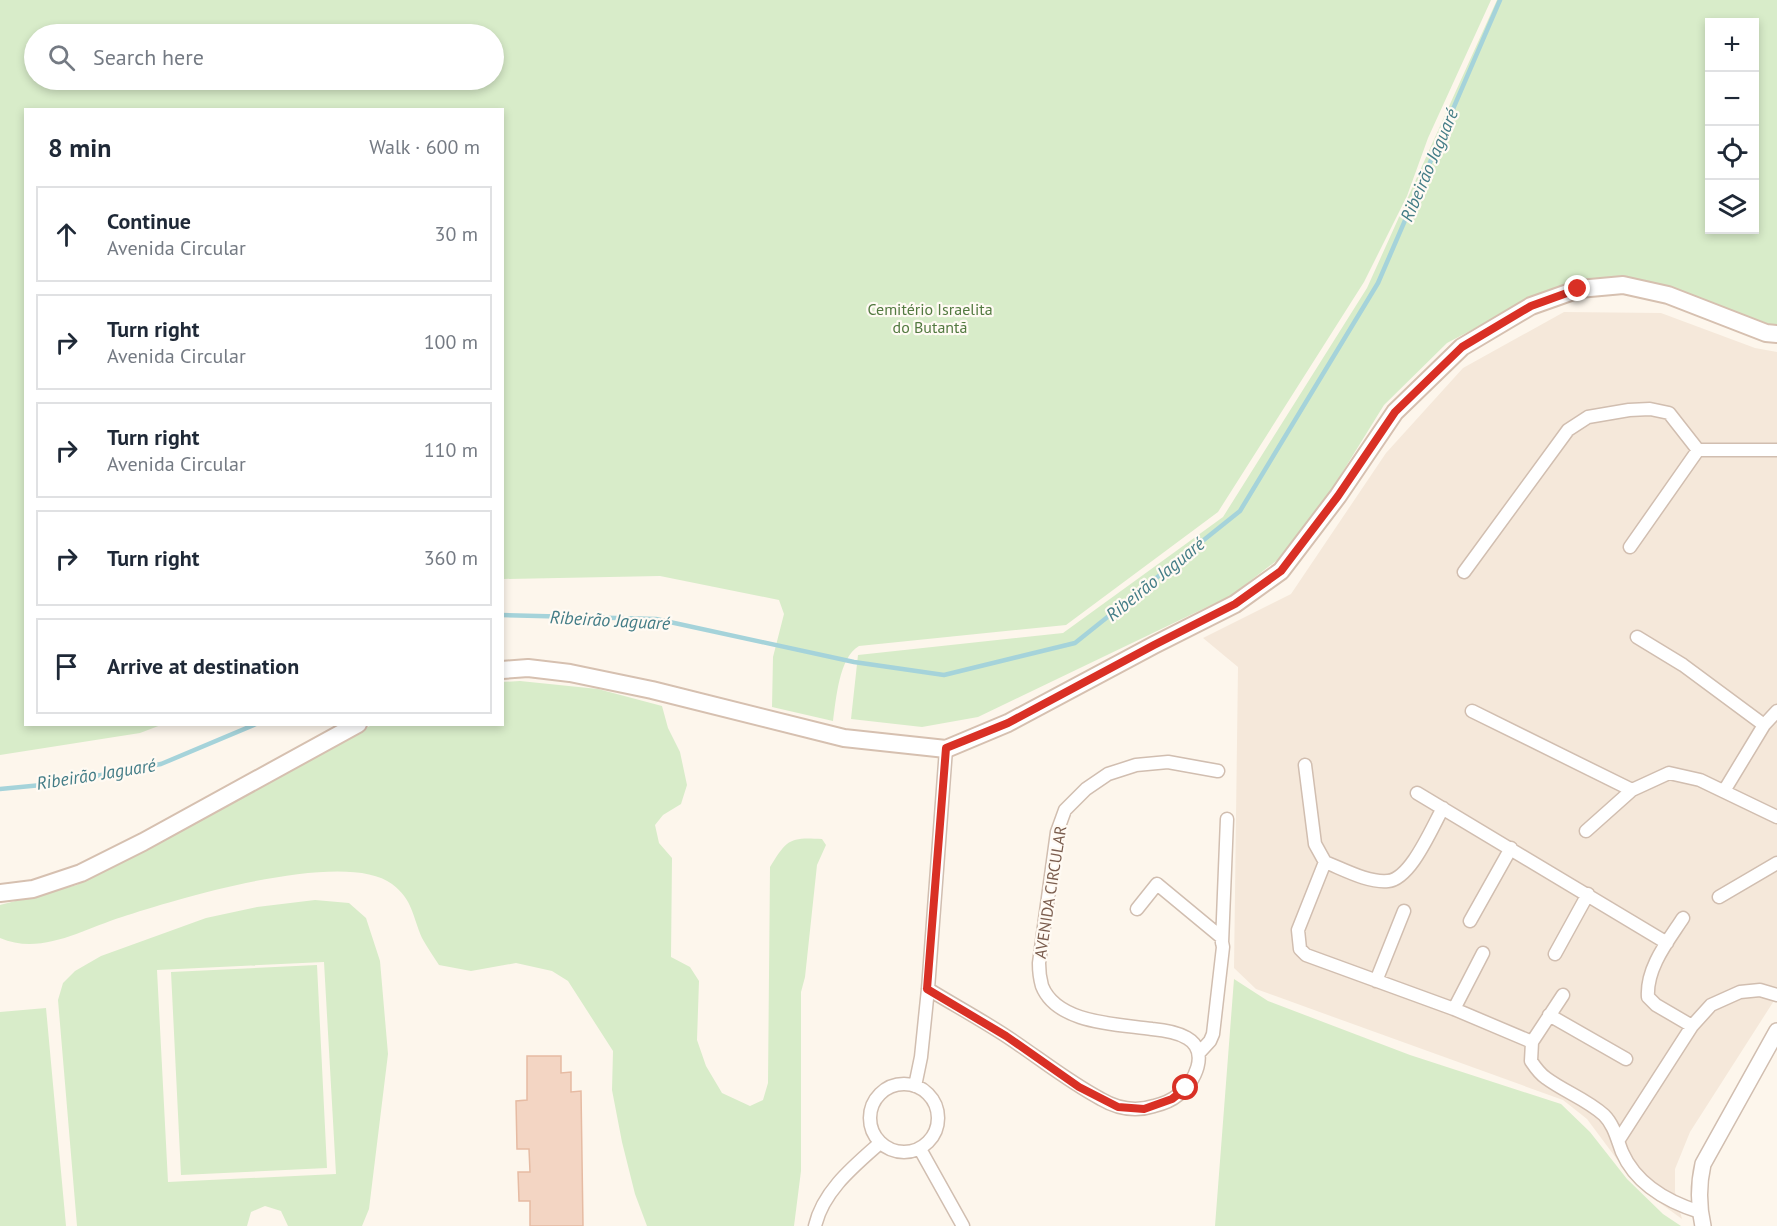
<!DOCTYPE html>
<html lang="en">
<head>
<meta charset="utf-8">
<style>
  body { margin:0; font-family:"PT Sans",sans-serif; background:#f2f2f3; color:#1f2937 }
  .controls { position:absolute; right:18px; top:18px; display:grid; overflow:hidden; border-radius:0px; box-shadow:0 3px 9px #0003 }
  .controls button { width:54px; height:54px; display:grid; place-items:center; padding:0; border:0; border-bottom:2px solid #e0e1e3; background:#fff; color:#1f2937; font:30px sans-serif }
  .stop { position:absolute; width:18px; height:18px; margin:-14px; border:4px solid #d93025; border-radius:50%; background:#fff }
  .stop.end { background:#d93025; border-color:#fff; box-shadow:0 2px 6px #0008 }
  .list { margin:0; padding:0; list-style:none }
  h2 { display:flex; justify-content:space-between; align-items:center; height:78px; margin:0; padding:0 24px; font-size:26px }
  h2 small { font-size:20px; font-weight:400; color:#747a83 }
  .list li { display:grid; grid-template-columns:39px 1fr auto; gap:18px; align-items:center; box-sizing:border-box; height:96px; margin:0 12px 12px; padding:0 12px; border:2px solid #e0e1e3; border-radius:0px }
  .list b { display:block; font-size:22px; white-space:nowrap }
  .list p { margin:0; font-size:20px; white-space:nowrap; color:#747a83 }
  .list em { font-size:20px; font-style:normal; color:#747a83 }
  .icon { flex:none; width:33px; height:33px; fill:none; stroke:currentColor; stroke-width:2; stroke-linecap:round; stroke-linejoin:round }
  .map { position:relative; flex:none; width:1777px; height:1226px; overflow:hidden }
  .search { position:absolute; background:#fff; box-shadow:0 3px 9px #0003; left:24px; top:24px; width:480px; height:66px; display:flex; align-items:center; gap:15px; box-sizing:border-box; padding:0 21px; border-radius:33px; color:#747a83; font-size:22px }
  .panel { position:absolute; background:#fff; box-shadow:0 3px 9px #0003; left:24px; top:108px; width:480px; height:618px; border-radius:0px }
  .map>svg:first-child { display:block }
</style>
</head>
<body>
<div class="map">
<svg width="1777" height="1226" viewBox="0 0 1777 1226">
  <rect width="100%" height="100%" fill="#fdf6ec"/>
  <!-- residential -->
  <path fill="#f5e8da" d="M1564 312 1661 313 1755 348 1777 352V996L1690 1132 1675 1169V1192L1682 1219 1649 1195 1622 1166 1587 1119 1563 1100 1256 989 1234 968 1238 667 1203 638 1291 594 1386 453 1463 368Z"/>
  <!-- green -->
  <path fill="#d8ecc9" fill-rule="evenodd" d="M0 0H1491L1428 138 1407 196 1364 282 1218 512 1066 625 859 646C839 657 836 700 833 721L772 707 773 657 784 614 779 600 660 576 503 579 502 110H26V724L161 725 140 733 0 755ZM34 34H494V80H34Z
    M1497 0H1777V331L1692 304 1595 291 1521 304 1447 343 1384 405 1298 544 1232 595 978 717 922 727 851 719 858 655 1063 633 1223 517 1367 288ZM1710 22H1754V230H1710Z
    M520 681 598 689 662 706 668 728 680 752 687 785 681 804 663 815 655 825 659 843 672 858 671 957 690 967 699 981 697 1040 706 1066 722 1093 750 1106 763 1100 768 1083 770 867C787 839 790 837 822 839L826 845 817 865 805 977 801 992V1171L794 1226H647L635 1194 622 1142 612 1090 613 1051 568 981 552 971 516 963 471 971 439 965C433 956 427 947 422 938 412 915 413 900 392 884 345 848 176 899 122 917 83 929 41 956 0 938V905L77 885 191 819 292 764 372 725 502 724 503 682Z
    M315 900 349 903 366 918 380 961 388 1054 369 1209 362 1226H288L281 1211 265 1206 251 1212 247 1226H77L58 1000 63 983 75 971 101 956 206 918 257 907ZM324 962 336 1174 168 1182 157 970Z
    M317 965 327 1168 181 1175 171 972Z
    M1234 979 1268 1001 1410 1055 1561 1104 1590 1132 1627 1179 1663 1214 1681 1226H1215Z
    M46 1008 66 1226H0V1012Z"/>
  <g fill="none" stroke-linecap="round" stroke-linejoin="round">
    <!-- stream -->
    <path stroke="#a5d3da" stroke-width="4.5" d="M502 615 656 619 854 662 944 675 1075 643 1240 511 1378 283 1500 0
      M0 789 52 784 161 764 256 724"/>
  </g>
  <!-- building -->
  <path fill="#f3d5c3" stroke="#e6bba3" stroke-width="1.5" d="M527 1056H561V1073L571 1072V1092L581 1091 583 1226H530V1201H519L518 1172H530L529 1149H517L516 1101 527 1100Z"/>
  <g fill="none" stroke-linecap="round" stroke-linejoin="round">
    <!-- minor casing -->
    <g stroke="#d1beb0" stroke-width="15">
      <path id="minor" d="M1630 547 1698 450
        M1464 572 1568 430 1588 417 1629 410 1650 409 1669 413 1698 450H1777
        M1637 637 1683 665 1764 725
        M1472 711 1632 790
        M1305 765 1315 844 1325 862C1343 869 1368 883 1388 881 1411 879 1432 827 1443 808
        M1724 791 1764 725 1777 711
        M1417 793 1667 943
        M1586 831 1632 790 1669 773 1700 780 1777 817
        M1325 862 1298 930 1300 949 1306 955 1454 1009 1532 1042
        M1719 897 1777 863
        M1137 909 1157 884 1221 937 1223 947 1213 1034 1210 1041 1199 1053
        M1683 918C1668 941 1646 968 1648 997L1656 1005 1692 1026
        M1470 921 1511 848
        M1222 943 1227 819
        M1555 954 1588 894
        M1376 981 1404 911
        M928 989C954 1005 980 1019 1006 1036 1038 1057 1067 1081 1101 1099 1118 1109 1135 1112 1154 1106 1162 1104 1171 1101 1178 1095 1195 1083 1210 1051 1187 1038 1177 1032 1164 1030 1152 1029 1118 1024 1057 1024 1042 986 1040 979 1039 971 1039 963L1057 832 1065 810 1086 789 1108 774 1136 765 1168 762 1218 771
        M1563 995 1532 1042 1531 1061C1535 1067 1540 1074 1546 1078 1565 1092 1586 1099 1604 1115 1614 1125 1617 1139 1622 1152 1636 1184 1668 1202 1700 1212
        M1454 1009 1483 953
        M1549 1015 1626 1059
        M870 1118a34 34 0 1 1 68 0a34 34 0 1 1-68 0Z
        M915 1086 921 1057 928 989 946 749
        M1618 1141 1692 1026 1711 1005 1740 992 1760 990 1777 995
        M920 1149 963 1226
        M815 1226C823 1191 854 1166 880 1143"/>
    </g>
    <!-- tertiary casing -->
    <g stroke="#d1beb0" stroke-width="18">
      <path id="tertiary" d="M1703 1226C1698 1204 1698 1186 1703 1164L1777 1031"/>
    </g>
    <!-- secondary casing -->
    <g stroke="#d6c0b0" stroke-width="20">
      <path id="secondary" d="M502 670 528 668 570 673 652 690 844 738 946 749 1008 723 1154 645 1235 604 1281 571 1338 496 1395 412 1462 347 1531 306 1579 289 1623 285 1668 295 1766 333 1777 334
        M0 893 33 889 81 873 143 842 358 724"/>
    </g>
    <!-- minor -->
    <use href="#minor" stroke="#fff" stroke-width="12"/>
    <!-- tertiary -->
    <use href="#tertiary" stroke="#fff" stroke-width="15"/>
    <!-- secondary -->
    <use href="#secondary" stroke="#fff" stroke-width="16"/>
  </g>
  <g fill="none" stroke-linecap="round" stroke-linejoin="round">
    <!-- route -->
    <path stroke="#d93025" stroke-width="8" d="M1186 1088 1172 1099 1144 1109 1118 1107 1079 1087 1006 1036 927 989 946 748 1008 723 1154 645 1235 604 1281 571 1338 496 1395 412 1462 347 1531 306 1578 289"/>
  </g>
  <g text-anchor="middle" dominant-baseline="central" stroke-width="4.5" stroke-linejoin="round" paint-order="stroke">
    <!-- park labels -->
    <g font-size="16" fill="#537a41" stroke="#fffaf3">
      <text x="930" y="309">Cemitério Israelita<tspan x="930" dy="18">do Butantã</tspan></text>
    </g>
    <!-- street labels -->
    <g font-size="16" fill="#7a5c4d" stroke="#fffaf3">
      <text transform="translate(1050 892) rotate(-81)">AVENIDA CIRCULAR</text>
    </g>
    <!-- water labels -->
    <g font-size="18" font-style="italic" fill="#437c86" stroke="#fffaf3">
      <text transform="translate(1429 165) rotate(-67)">Ribeirão Jaguaré</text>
      <text transform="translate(1155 579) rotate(-39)">Ribeirão Jaguaré</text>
      <text transform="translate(610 620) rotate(3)">Ribeirão Jaguaré</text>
      <text transform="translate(96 774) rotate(-9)">Ribeirão Jaguaré</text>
    </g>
  </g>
</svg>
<div class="controls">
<button>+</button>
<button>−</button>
<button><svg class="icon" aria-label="locate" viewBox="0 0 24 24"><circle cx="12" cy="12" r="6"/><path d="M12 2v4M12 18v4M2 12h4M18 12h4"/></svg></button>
<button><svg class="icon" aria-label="layers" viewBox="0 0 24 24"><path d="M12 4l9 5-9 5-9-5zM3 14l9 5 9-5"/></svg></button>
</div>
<div class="stop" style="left:1186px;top:1088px"></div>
<div class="stop end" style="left:1578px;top:289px"></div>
<div class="search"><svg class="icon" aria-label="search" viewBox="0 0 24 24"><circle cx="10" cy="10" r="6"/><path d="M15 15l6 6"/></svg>Search here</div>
<section class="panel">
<h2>8 min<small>Walk · 600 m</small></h2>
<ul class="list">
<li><svg class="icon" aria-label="ahead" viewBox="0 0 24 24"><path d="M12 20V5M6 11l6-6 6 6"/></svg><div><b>Continue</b><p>Avenida Circular</p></div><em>30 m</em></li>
<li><svg class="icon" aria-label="right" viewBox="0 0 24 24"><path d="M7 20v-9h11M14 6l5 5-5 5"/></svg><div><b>Turn right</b><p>Avenida Circular</p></div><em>100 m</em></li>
<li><svg class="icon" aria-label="right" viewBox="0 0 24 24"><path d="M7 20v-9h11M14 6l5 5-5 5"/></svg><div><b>Turn right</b><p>Avenida Circular</p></div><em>110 m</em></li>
<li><svg class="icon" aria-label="right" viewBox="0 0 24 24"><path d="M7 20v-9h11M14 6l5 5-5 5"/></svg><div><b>Turn right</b></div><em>360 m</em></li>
<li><svg class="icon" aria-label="arrive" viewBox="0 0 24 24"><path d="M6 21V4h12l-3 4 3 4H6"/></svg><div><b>Arrive at destination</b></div></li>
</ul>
</section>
</div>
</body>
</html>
